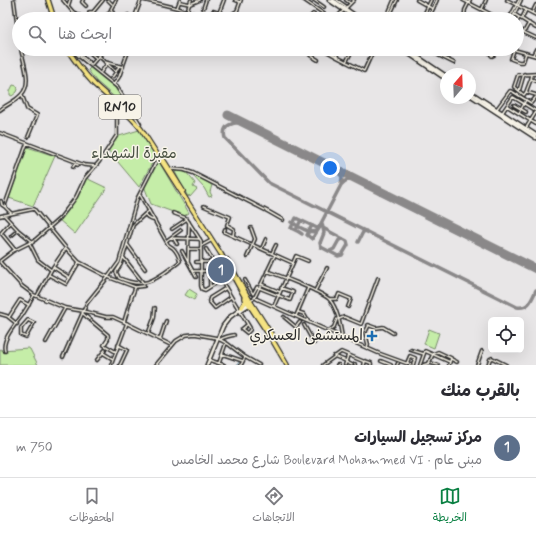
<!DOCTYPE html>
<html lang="ar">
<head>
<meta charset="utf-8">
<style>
  body { margin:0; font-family:Mynerve,"Playpen Sans Arabic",sans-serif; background:#f2f2f3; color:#2b2b33; direction:rtl }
  .controls { position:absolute; right:12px; bottom:12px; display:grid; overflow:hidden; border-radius:6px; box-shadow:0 4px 16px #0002 }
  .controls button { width:36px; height:36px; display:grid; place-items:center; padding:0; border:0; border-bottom:1px solid #e1e1e2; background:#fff; color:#2b2b33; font:20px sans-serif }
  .compass { position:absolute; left:440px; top:68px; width:36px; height:36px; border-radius:50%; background:#fff; box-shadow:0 4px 16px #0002; rotate:19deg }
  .you { position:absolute; left:330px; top:168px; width:14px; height:14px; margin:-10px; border:3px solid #fff; border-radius:50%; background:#1a73e8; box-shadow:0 0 0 6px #1a73e833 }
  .badge { display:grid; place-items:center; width:26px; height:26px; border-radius:50%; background:#0b8043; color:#fff; font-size:13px; font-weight:700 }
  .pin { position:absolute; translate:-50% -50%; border:2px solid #fff; box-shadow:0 1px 4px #0006 }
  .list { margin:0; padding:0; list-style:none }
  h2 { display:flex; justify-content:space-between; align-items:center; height:52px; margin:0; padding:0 16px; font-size:17px }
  h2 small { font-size:13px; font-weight:400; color:#7c7c81 }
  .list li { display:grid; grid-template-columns:26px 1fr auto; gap:12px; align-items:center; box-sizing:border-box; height:60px; padding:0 16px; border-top:1px solid #e1e1e2 }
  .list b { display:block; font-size:15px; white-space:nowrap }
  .list p { margin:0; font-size:13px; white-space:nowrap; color:#7c7c81 }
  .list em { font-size:13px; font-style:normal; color:#7c7c81 }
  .icon { flex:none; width:22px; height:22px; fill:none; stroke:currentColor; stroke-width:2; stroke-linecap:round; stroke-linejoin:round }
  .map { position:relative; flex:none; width:536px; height:365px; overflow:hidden; direction:ltr }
  .search { position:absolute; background:#fff; box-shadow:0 4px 16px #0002; left:12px; right:12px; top:12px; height:44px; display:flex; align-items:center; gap:10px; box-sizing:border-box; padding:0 14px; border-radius:22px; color:#7c7c81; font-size:15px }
  .sheet { height:112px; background:#fff }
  nav { display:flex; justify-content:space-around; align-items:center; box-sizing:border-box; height:56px; border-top:1px solid #e1e1e2; background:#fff; font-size:11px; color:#7c7c81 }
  nav a { display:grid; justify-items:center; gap:2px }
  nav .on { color:#0b8043 }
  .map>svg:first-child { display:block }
</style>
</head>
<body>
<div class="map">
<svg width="536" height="365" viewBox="0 0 536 365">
  <rect width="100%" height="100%" fill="#e8e6e7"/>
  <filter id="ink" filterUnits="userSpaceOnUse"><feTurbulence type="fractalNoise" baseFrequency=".025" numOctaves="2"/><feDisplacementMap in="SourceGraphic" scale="8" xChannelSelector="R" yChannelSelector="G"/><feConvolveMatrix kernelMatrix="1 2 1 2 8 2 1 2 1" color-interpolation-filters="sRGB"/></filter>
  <g filter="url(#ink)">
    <!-- green -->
    <path fill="#c5eda8" stroke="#788c6a" d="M91 67 113 85 129 107 127 108 96 81 88 70Z
      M13 85 17 86 18 89 17 92 12 96 10 95V91Z
      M139 130 156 156 139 187 107 149 116 137Z
      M27 147 55 156 33 206 9 198Z
      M158 160 189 213 184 216 151 204 144 186Z
      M177 171 186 172 195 183 193 187 197 189 190 197 189 195 188 197 175 172Z
      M194 175 212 185 210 192 212 196 209 197 204 188 193 176Z
      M86 178 107 188 75 234 58 219 77 196Z
      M189 289 197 294 194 300 185 295Z
      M429 329 439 333 434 348 424 344Z
      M28 348 30 349 38 365H0V349L2 350Z"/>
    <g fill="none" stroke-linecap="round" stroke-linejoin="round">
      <!-- stream -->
      <path stroke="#5d8698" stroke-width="1" d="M237 365 242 358"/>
      <!-- taxiway -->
      <path stroke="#8a8889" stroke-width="3.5" d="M246 124C235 121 221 124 225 138L269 183 517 307C529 309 532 299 536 290
        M336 169 342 177 341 185C346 179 350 178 357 180
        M291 222C298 226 309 234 317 231L341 185
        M322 223 323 228 347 241 348 245 342 255 338 256 321 247 320 243 324 233 323 228
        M297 231 291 228 296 218 298 219 317 228 320 227 312 239 307 235 311 227 313 226
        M302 234 296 230 300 222 302 221
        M358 242 363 232 366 231
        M330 251 334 249 339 240 343 239
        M533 267 536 270"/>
      <!-- runway -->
      <path stroke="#8a8889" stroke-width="9" d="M228 115 536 269"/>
      <!-- minor casing -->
      <g stroke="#2b2b2b" stroke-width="4.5">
        <path id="minor" d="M14 0 19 39
          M63 0 73 12 86 19
          M83 0 82 2 86 6
          M108 0 112 4
          M144 0 177 8
          M180 0 177 8 211 19
          M235 0 240 2
          M304 0 327 16V19
          M314 0 324 7
          M337 0 347 7
          M346 0 350 3
          M417 0 433 9 428 19
          M463 0 500 19
          M507 0 536 15
          M180 2 190 4 200 0
          M68 6 70 0
          M433 9 437 0
          M482 9 486 0
          M187 11 191 0
          M213 11 228 16
          M89 12H93L103 0
          M113 13 111 9 116 0
          M219 13 224 0
          M532 13 536 5
          M514 14 536 28
          M201 15 206 0
          M522 18 526 10
          M104 19 110 11
          M122 19 128 15
          M134 19 141 0
          M224 19 237 11 241 0
          M308 19 313 14 320 19
          M335 19 354 0
          M386 19 394 0
          M388 19 397 0
          M411 19 412 14 422 18
          M422 19 431 0
          M464 19 465 10 470 0
          M509 19 519 0
          M512 19 521 0
          M517 22 519 17
          M517 29 536 38
          M524 32 529 23
          M70 49 117 87 140 124
          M73 49 91 64
          M86 49 96 58
          M311 49 310 55 318 60
          M323 49 337 57
          M336 49 337 57 364 71 374 49
          M361 49 371 54
          M429 49 440 56 446 49
          M511 49 536 56
          M514 50 511 59 519 62H523L526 53
          M494 55 492 56 491 55 494 49
          M494 55 497 49
          M533 55 536 49
          M99 56 116 72
          M440 56 454 63
          M105 62 123 67
          M346 62 353 49
          M92 64 105 49
          M101 72 107 64
          M536 74 518 75 514 87 524 95 526 92 536 95
          M532 75 531 79 536 81
          M111 79 116 72 119 66
          M114 84 119 77 129 49
          M519 91 524 74
          M526 92 531 79
          M22 95 27 109 37 115 28 137
          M514 105 526 112
          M507 106 536 124
          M0 110C6 105 16 101 21 95 33 83 23 63 21 49
          M496 110 510 91 513 92 531 103 536 97
          M502 113 513 97 536 111
          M519 113 526 100
          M526 128 536 112
          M0 133 84 165 96 166
          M73 167 75 164 78 165
          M171 169 184 170 193 173 269 212 283 220
          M140 195 166 241 181 230
          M1 201 2 205 5 207
          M204 206 230 217 227 225 234 229 233 236 293 263 296 256 308 261
          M149 211 145 214C147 217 149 219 153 220
          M11 213 6 208 5 205 27 143
          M173 213 186 218 201 241V286L202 289 205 290 221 280
          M145 214 133 225 121 264 116 272 119 278C146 290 156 279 178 263L180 261C179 257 176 251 173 248 169 245 168 246 166 241
          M4 215 18 230 33 242
          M0 216 34 209 66 248 79 262 108 277 87 303 63 357
          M10 223 1 233 15 250
          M172 229 187 219
          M225 229 224 232 233 236
          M11 236 18 230
          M170 238 200 239
          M174 239 177 244
          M30 244 38 260 51 270
          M127 244 145 269
          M201 246 212 240
          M262 248 266 239
          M188 249H201
          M206 249 223 277 221 280 250 328V330L247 333 242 329 247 325
          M182 251 196 277
          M272 253 276 245
          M123 257 144 284
          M247 257 255 239 251 228
          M0 261 13 251 35 240 60 218 67 209 76 197 85 178 99 162 117 135V106
          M0 262 22 286 34 295 65 308 83 311 106 317H113L124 322
          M188 262 189 222
          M196 262H214
          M53 267 70 278
          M194 271H220
          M267 271C278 275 325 293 330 300 338 310 340 325 342 336
          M49 275 66 284 79 262
          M245 280 253 294 257 287 290 300 293 292 281 288
          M261 284 280 292
          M144 286 135 287 108 277 119 262 137 199 158 158
          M210 286V272
          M226 288 210 298 209 301 215 308 231 297
          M134 291 132 295 124 322 171 345
          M315 291 327 268
          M37 296 53 267 66 248
          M255 297 257 299 378 353 411 365
          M131 299 135 288
          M330 299H337L339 294 351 299 348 307
          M251 301 255 297 275 255
          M274 306 293 263
          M298 312 304 314 308 321
          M82 313 108 335V339L104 345 116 352
          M0 314 7 316 17 324
          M296 316 308 288
          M9 317 20 300 29 305
          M284 317 296 327 300 322
          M339 319 344 317 361 324 378 278
          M28 320 34 323 26 337 21 335V328Z
          M304 325 314 343
          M368 325 376 328 383 327 393 333
          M330 330 334 327 337 319
          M148 334 154 318 155 308
          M160 339 166 321
          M220 340C223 337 230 336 234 335
          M46 342 65 308
          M118 345 127 350 120 365
          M367 348 368 344 365 333 369 325
          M411 350 424 354
          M5 351C1 339 17 323 23 314 27 308 31 301 34 295
          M103 353 113 359
          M222 354 243 361
          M334 356 346 361
          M451 359 457 362
          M97 360 105 350
          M209 360 224 365
          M381 361 391 365
          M346 362 352 365
          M219 363 226 343
          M407 363 410 356 415 358 413 365
          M429 363 433 354 438 352 451 358 449 365
          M430 363 438 365
          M111 365 127 323
          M156 365 176 341 186 335 195 334 217 338 228 344 245 357 259 365
          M241 365 245 357
          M323 365 341 352 365 362
          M337 365H339
          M345 365 348 355
          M355 365V364
          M364 365 365 361 371 363V365
          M397 365 398 363
          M420 365 425 351 450 362
          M423 365 430 363
          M477 365 482 351
          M488 365 490 359 492 358 506 365"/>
      </g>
      <!-- tertiary casing -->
      <g stroke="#2b2b2b" stroke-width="5.5">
        <path id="tertiary" d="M329 0 357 19
          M333 0 360 19
          M402 49 446 79
          M406 49 446 76
          M470 92 536 135
          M470 95 536 138
          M241 310 250 304
          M207 365 223 326 230 317 249 303"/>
      </g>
      <!-- primary casing -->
      <g stroke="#2b2b2b" stroke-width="6">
        <path id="primary" d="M48 0 54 19
          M67 49C75 61 84 73 94 84 110 99 128 112 141 129L221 254 248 303 273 341 287 365
          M161 156 183 191
          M227 260 252 304 273 337
          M242 307 245 302 244 298"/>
      </g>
      <!-- minor -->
      <use href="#minor" stroke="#f7f3e8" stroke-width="1.5"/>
      <!-- tertiary -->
      <use href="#tertiary" stroke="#f7f3e8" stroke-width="2.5"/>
      <!-- primary -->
      <use href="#primary" stroke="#f5e382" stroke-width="3.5"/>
    </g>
  </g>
  <!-- markers -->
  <path fill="#1f6fb2" stroke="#f7f3e8" stroke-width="1.5" d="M370 330h4v4h4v4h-4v4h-4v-4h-4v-4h4z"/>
  <g text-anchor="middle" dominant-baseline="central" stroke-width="3" stroke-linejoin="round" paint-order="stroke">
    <!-- shield labels -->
    <rect fill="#f7f3e8" stroke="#686764" stroke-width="1" x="99" y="95" width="42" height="24" rx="3"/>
    <g font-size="14" font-weight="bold" fill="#2b2b2b">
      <text x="120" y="107">RN10</text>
    </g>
    <!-- park labels -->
    <g font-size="15" fill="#4a5244" stroke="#f7f3e8">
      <text x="134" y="154">مقبرة الشهداء</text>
    </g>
    <!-- poi labels -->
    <g font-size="15" fill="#2b2b2b" stroke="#f7f3e8" text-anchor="end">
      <text x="363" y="336">المستشفى العسكري</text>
    </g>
  </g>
</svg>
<div class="controls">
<button><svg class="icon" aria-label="locate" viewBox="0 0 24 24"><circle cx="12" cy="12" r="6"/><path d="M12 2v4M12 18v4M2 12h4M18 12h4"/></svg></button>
</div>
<svg class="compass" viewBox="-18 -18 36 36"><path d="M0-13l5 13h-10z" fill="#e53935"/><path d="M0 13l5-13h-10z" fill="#7c7c81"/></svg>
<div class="you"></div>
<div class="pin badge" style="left:221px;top:270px;background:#5c6f8a">1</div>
<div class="search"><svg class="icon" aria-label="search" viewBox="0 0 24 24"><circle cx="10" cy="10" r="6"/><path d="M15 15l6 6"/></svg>ابحث هنا</div>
</div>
<section class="sheet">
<h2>بالقرب منك<small></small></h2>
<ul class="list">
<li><span class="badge" style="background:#5c6f8a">1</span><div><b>مركز تسجيل السيارات</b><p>مبنى عام · Boulevard Mohammed VI شارع محمد الخامس</p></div><em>750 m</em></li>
</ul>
</section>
<nav>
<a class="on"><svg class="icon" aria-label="map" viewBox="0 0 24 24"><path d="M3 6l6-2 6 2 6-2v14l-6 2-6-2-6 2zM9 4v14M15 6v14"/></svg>الخريطة</a>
<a><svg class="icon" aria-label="directions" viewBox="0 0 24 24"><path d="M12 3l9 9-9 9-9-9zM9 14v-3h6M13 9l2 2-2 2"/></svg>الاتجاهات</a>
<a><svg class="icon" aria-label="saved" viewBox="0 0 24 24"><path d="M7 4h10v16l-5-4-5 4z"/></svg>المحفوظات</a>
</nav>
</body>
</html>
